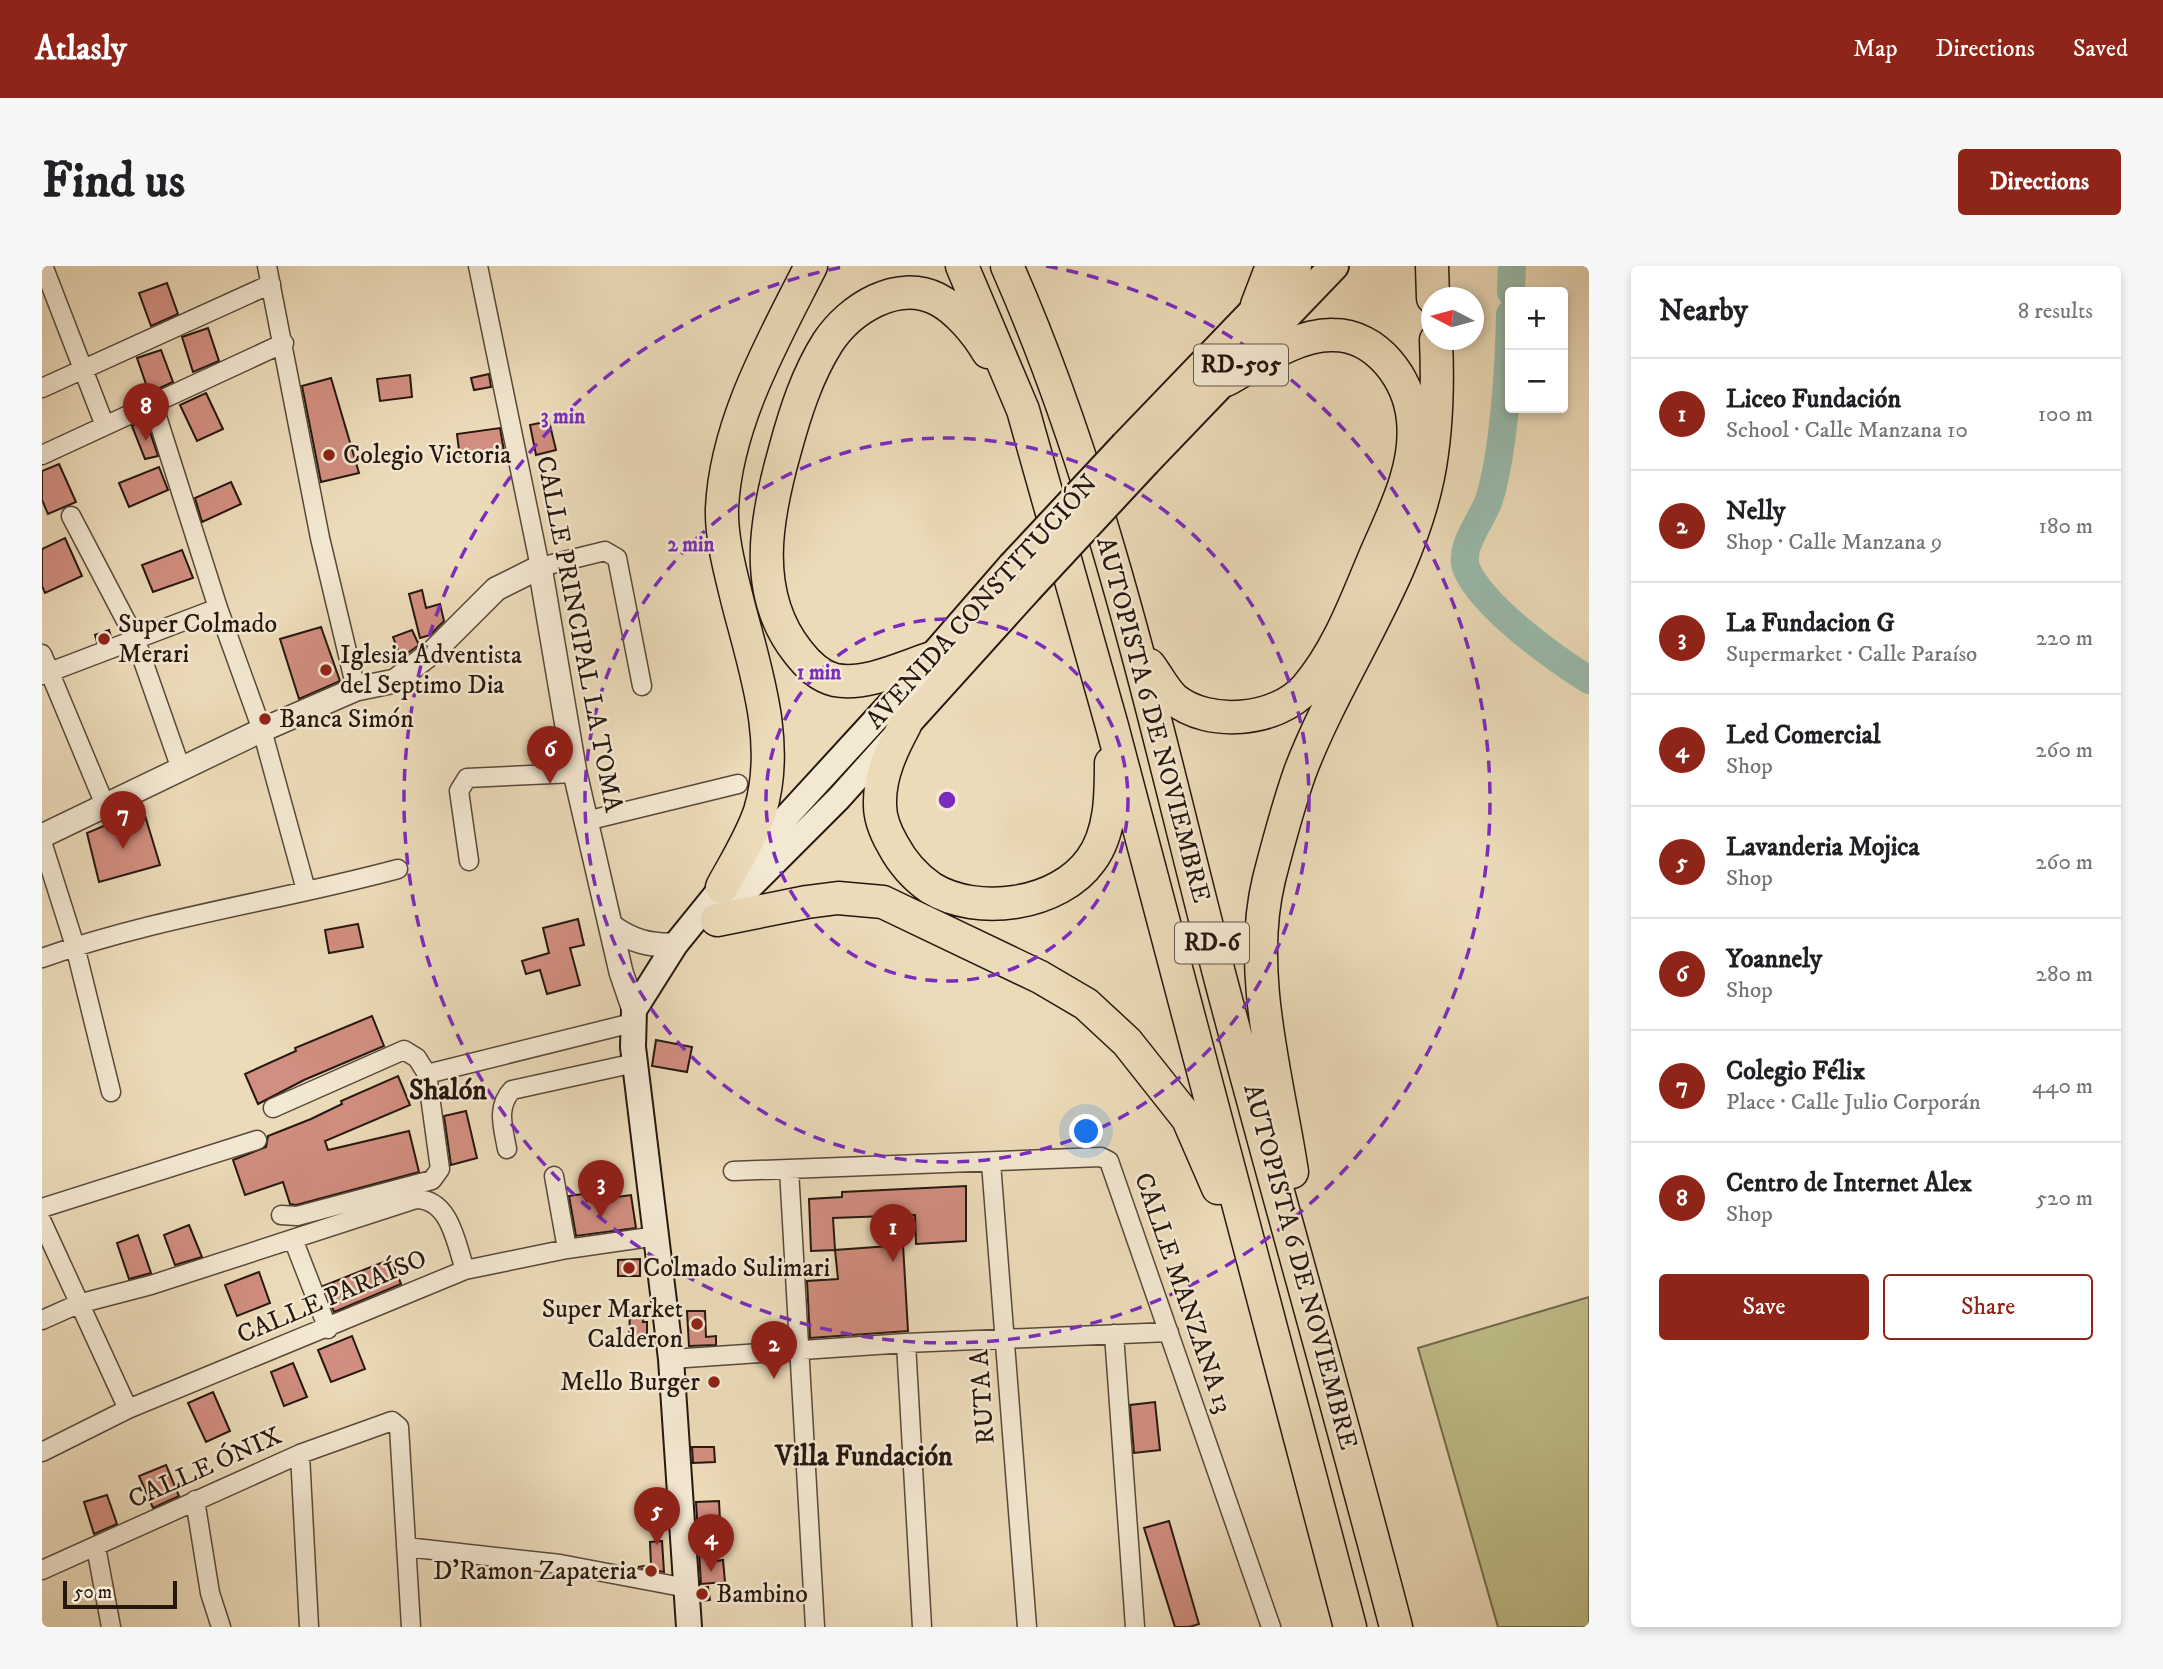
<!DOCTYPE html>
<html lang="en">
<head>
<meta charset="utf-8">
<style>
  body { margin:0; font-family:"IM FELL DW Pica",serif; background:#f6f6f6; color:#202124 }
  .controls { position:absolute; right:21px; top:21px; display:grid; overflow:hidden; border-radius:7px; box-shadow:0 4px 10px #0003 }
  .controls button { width:63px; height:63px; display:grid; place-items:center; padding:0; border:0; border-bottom:2px solid #e0e0e0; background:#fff; color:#202124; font:35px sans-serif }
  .compass { position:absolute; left:1379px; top:21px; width:63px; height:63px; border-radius:50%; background:#fff; box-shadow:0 4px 10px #0003; rotate:276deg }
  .scale { position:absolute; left:21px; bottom:18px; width:114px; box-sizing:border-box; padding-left:7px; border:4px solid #261810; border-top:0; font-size:19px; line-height:24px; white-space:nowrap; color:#261810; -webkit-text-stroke:5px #f3e8d2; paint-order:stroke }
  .you { position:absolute; left:1045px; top:866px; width:24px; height:24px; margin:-18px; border:5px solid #fff; border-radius:50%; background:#1a73e8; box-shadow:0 0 0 10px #1a73e833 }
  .badge { display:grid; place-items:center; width:46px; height:46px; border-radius:50%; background:#8f2418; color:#fff; font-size:23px; font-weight:700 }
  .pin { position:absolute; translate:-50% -58px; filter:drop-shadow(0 2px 4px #0008) }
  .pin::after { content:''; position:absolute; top:37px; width:24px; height:21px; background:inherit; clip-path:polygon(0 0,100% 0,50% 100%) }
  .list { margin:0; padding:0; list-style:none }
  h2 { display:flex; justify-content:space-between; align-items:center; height:91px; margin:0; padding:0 28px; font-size:30px }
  h2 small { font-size:23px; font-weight:400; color:#757577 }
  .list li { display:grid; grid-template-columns:46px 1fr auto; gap:21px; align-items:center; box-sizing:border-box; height:112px; padding:0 28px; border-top:2px solid #e0e0e0 }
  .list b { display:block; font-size:26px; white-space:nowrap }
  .list p { margin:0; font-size:23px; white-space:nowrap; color:#757577 }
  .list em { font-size:23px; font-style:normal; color:#757577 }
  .actions { display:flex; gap:14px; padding:21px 28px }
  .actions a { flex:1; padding:16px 0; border:2px solid #8f2418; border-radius:7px; text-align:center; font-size:24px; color:#8f2418 }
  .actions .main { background:#8f2418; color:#fff }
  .map { position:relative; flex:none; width:1547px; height:1361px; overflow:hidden; border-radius:7px }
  header { display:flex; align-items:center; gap:42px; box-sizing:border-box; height:98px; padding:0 35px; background:#8f2418; color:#fff }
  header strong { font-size:33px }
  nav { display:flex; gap:38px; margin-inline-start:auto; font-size:24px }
  .intro { display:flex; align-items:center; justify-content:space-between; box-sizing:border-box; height:168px; padding:0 42px }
  h1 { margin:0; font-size:49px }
  .button { padding:18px 32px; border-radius:7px; background:#8f2418; color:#fff; font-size:24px; font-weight:700 }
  main { display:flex; gap:42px; padding:0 42px }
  aside { flex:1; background:#fff; border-radius:7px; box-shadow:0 4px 10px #0003 }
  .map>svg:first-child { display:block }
</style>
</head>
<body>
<header>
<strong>Atlasly</strong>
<nav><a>Map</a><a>Directions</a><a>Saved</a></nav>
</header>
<div class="intro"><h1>Find us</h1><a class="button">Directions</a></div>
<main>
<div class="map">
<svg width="1547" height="1361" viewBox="0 0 1547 1361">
  <rect width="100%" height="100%" fill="#ecdbb9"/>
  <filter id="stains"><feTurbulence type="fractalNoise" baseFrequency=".00286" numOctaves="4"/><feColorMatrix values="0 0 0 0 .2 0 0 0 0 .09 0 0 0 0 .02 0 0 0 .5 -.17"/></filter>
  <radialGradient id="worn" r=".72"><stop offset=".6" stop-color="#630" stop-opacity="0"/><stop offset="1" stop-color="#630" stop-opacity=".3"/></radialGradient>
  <!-- green -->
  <path fill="#bfbe8a" stroke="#726b4d" stroke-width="2" d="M1547 1031V1361H1456L1376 1082Z"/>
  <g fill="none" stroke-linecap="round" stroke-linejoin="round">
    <!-- river -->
    <path stroke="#99bbac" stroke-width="28" d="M1469 26 1470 0
      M1468 48C1467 100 1462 186 1447 234 1440 254 1415 283 1425 304 1442 342 1512 392 1547 414"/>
  </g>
  <!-- building -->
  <path fill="#d28e80" stroke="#261810" stroke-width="2" d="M125 17 136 48 109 60 97 27Z
    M166 62 177 95 151 106 140 71Z
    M119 84 131 116 107 127 95 92Z
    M447 108 449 121 432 124 429 112Z
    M368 109 370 131 338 135 335 113Z
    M289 112 317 207 279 216 260 120Z
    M164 127 181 163 155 175 138 139Z
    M104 154 116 190 103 193 90 160Z
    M507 155 514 184 494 189 488 159Z
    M458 162 462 185 418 192 415 168Z
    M17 198 34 236 6 248 0 234V205Z
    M117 201 126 224 87 241 77 217Z
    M189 216 199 238 160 256 153 232Z
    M23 272 40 310 3 327 0 320V283Z
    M140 284 151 312 111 326 100 299Z
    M380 324 384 342 398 338 402 355 388 369 378 372 367 328Z
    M279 361 298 415 257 433 238 373Z
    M67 364 69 371 55 376 53 369Z
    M370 364 377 379 359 392 351 371Z
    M101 543 118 599 57 616 45 567Z
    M536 653 542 679 528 682 538 719 505 728 498 704 484 708 480 695 507 687 501 662Z
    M316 658 321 681 287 687 283 664Z
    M330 750 342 780 262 814 216 838 203 808 254 785 253 782Z
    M614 774 650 781 645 806 610 800Z
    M356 810 368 839 283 875 286 884 367 865 377 906 254 939 248 938 241 916 203 929 191 894 224 881 226 870 269 853 300 838 299 835Z
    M424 845 435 892 409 899 402 850Z
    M924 920V975L874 978 873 949 791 952 793 984 769 985 767 933 800 931V926Z
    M540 928 545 935 589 929 594 962 534 970 527 930Z
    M147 959 160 991 133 999 122 969Z
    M96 969 109 1007 87 1013 75 977Z
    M861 979 866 1065 768 1072 765 1015 796 1013 793 984Z
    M349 993 359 1018 292 1046 281 1020Z
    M598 993V1010H576V994Z
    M217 1006 228 1037 195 1050 183 1019Z
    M588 1045 602 1046 601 1056H605V1075L587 1074Z
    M645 1045H663L664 1071 674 1070V1079L647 1080Z
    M310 1070 323 1103 289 1116 276 1084Z
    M251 1097 265 1131 242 1140 229 1106Z
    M171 1126 188 1165 164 1176 146 1137Z
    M1113 1136 1118 1184 1092 1187 1088 1139Z
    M650 1181H672L673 1196 651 1197Z
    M124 1199 137 1230 111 1242 97 1210Z
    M65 1229 75 1258 52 1268 42 1236Z
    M677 1235 678 1255 664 1256 667 1296 681 1294 683 1316 659 1318 654 1236Z
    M1127 1255 1157 1358 1147 1361H1133L1102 1262Z
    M620 1275 622 1306 596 1301 609 1299 608 1276Z
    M666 1321 668 1334 660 1335 659 1322Z"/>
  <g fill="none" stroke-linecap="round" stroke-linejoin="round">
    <!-- minor casing -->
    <g stroke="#58493a" stroke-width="21">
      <path id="minor" d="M225 0 278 272 314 423
        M436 0 498 301 563 285 575 292 600 420
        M2 2 63 160
        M0 122 229 18
        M111 138 176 342 220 464 264 624
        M0 189 242 77
        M29 250 93 372 139 503
        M0 388 63 539
        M0 409 176 342
        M544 555 696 518
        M0 576 33 680 69 826
        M427 595 417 525 425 512 533 507
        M0 692C115 651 238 635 356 603
        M385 808 590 757
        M231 842 362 784 375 792 385 808 398 903 390 914 255 950 239 949
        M465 883C461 861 454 841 470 824L593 797
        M949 897 985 1361
        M747 903 773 1361
        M691 905 1059 891 1067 895 1229 1361
        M512 910 525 983
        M0 942 215 874
        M0 956 86 1143
        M251 973 286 1063
        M0 1054 36 1038 109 1019 374 933C408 933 414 977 423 1004
        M1072 1068 1093 1361
        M864 1077 880 1361
        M629 1093 864 1077 1127 1066
        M0 1186 86 1143 423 1004 525 983 615 970
        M258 1188 267 1361
        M153 1234 168 1327 179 1361
        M54 1281 69 1361
        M364 1281 518 1298 645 1322
        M0 1304 258 1188 350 1155 357 1161 369 1361"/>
    </g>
    <!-- tertiary casing -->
    <g stroke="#58493a" stroke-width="26">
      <path id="tertiary" d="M0 570 220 464 314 423 353 415 393 384 454 323 498 301 533 507 579 706 592 744
        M569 660C589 675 608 680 633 679"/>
    </g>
    <!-- secondary casing -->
    <g stroke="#261810" stroke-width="28">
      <path id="secondary" d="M673 656 797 532 850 473
        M647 1361 629 1093 591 781 592 744 633 679 680 621 889 393"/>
    </g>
    <!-- primary casing -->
    <g stroke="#261810" stroke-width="32">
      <path id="primary" d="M1083 179 1255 0
        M1104 196 1292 0
        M890 392 970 300
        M863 459 986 323"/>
    </g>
    <!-- motorway casing -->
    <g stroke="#261810" stroke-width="35">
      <path id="motorway" d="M920 0 981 144 1070 460 1308 1361
        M965 0C1066 228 1116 474 1179 715 1236 931 1298 1145 1354 1361
        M1390 0 1391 32
        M1215 39 1230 0
        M890 392C862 401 824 420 793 414 777 410 766 399 756 386 709 327 724 251 743 184 753 147 765 109 786 76 808 43 855 13 895 33 915 43 935 67 946 86
        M1107 399C1115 409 1122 424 1132 433 1166 461 1234 456 1264 422 1296 385 1314 335 1333 290 1351 248 1376 202 1371 154 1367 113 1335 69 1291 69 1254 68 1215 97 1184 114
        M863 459C850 483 837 510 838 539 838 553 844 567 851 579 860 596 873 611 889 622 936 651 1017 639 1049 594 1069 567 1069 529 1069 497
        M680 621C693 597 709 572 718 545 739 477 713 403 696 337 689 308 679 273 680 242 684 157 731 75 769 0
        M675 654 765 636 796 632 841 636 998 711 1044 738 1085 776 1146 853 1176 922
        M1250 906C1236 813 1204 707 1227 613 1236 578 1246 540 1258 506 1296 406 1364 317 1386 211 1395 166 1396 119 1394 74"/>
    </g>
    <!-- minor -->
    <use href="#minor" stroke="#f3e8d2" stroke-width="18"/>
    <!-- tertiary -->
    <use href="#tertiary" stroke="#f3e8d2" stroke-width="23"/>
    <!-- secondary -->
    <use href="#secondary" stroke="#f3e8d2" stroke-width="24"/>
    <!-- primary -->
    <use href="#primary" stroke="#ecdbb9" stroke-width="28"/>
    <!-- motorway -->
    <use href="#motorway" stroke="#ecdbb9" stroke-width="32"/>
    <!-- primary-bridge casing -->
    <g stroke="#261810" stroke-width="32" stroke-linecap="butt">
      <path id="primary-bridge" d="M970 300 1083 179
        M986 323 1104 196"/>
    </g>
    <!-- primary-bridge -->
    <use href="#primary-bridge" stroke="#ecdbb9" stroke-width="28"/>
  </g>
  <!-- distance rings -->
  <g fill="none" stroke="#7b2cbf" stroke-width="3.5" stroke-dasharray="12 9">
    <circle cx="905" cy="534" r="181"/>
    <circle cx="905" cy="534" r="362"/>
    <path d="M1004 0A543 543 0 1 1 806 0"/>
  </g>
  <!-- markers -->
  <g fill="#8f2418" stroke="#f3e8d2" stroke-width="2.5">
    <circle cx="287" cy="189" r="7"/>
    <circle cx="62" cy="373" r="7"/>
    <circle cx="284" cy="404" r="7"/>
    <circle cx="223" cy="453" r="7"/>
    <circle cx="587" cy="1002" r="7"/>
    <circle cx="655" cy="1058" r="7"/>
    <circle cx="672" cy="1116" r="7"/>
    <circle cx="609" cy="1305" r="7"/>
    <circle cx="660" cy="1328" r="7"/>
  </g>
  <g text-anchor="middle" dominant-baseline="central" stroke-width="5" stroke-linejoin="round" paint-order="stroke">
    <!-- shield labels -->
    <g fill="#f3e8d2" stroke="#64564a" stroke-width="2">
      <rect x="1152" y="78.5" width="94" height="41" rx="5"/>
      <rect x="1133" y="656.5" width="74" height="41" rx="5"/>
    </g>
    <g font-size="24" font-weight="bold" fill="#261810">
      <text x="1199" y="99">RD-505</text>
      <text x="1170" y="677">RD-6</text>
    </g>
    <!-- poi labels -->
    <g font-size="26" fill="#261810" stroke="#f3e8d2" text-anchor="start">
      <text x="301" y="189">Colegio Victoria</text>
      <text x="76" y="358">Super Colmado<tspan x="76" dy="30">Merari</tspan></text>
      <text x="298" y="389">Iglesia Adventista<tspan x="298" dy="30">del Septimo Dia</tspan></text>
      <text x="237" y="453">Banca Simón</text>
      <text x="601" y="1002">Colmado Sulimari</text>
      <text x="641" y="1043" text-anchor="end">Super Market<tspan x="641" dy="30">Calderon</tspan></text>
      <text x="658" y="1116" text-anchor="end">Mello Burger</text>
      <text x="595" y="1305" text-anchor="end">D'Ramon Zapateria</text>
      <text x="674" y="1328">Bambino</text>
    </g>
    <!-- street labels -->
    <g font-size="26" fill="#261810" stroke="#f3e8d2">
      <text transform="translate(940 336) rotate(-48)">AVENIDA CONSTITUCIÓN</text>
      <text transform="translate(537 368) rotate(79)">CALLE PRINCIPAL LA TOMA</text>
      <text transform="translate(1111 454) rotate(75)">AUTOPISTA 6 DE NOVIEMBRE</text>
      <text transform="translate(1258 1001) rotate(75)">AUTOPISTA 6 DE NOVIEMBRE</text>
      <text transform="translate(1141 1027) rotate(71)">CALLE MANZANA 13</text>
      <text transform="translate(290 1031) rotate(-23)">CALLE PARAÍSO</text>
      <text transform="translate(941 1131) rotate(-94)">RUTA A</text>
      <text transform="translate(163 1202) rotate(-24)">CALLE ÓNIX</text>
    </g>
    <!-- neighbourhood labels -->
    <g font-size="28" font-weight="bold" fill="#261810" stroke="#f3e8d2">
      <text x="406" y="824">Shalón</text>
      <text x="822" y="1190">Villa Fundación</text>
    </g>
  </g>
  <circle cx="905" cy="534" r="10" fill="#7b2cbf" stroke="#f3e8d2" stroke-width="3.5"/>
  <g font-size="21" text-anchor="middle" font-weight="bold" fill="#7b2cbf" stroke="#f3e8d2" stroke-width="5" stroke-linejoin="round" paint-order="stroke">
    <text x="521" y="157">3 min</text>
    <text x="649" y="285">2 min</text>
    <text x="777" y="413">1 min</text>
  </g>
  <rect width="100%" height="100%" filter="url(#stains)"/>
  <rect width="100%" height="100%" fill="url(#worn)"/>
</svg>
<div class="controls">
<button>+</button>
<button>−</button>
</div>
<svg class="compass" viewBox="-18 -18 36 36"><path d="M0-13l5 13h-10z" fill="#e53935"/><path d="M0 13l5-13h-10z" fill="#757577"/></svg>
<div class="scale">50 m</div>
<div class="you"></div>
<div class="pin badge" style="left:851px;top:996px">1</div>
<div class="pin badge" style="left:732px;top:1113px">2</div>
<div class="pin badge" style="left:559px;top:952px">3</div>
<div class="pin badge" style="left:669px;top:1306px">4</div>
<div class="pin badge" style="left:615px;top:1279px">5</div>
<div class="pin badge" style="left:508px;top:518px">6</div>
<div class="pin badge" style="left:81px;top:583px">7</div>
<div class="pin badge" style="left:104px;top:175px">8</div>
</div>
<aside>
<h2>Nearby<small>8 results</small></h2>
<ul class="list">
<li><span class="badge">1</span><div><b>Liceo Fundación</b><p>School · Calle Manzana 10</p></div><em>100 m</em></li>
<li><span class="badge">2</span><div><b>Nelly</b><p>Shop · Calle Manzana 9</p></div><em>180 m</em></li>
<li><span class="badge">3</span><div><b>La Fundacion G</b><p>Supermarket · Calle Paraíso</p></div><em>220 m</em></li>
<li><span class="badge">4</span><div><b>Led Comercial</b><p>Shop</p></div><em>260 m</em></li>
<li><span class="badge">5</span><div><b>Lavanderia Mojica</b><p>Shop</p></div><em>260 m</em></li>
<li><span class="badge">6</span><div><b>Yoannely</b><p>Shop</p></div><em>280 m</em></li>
<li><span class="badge">7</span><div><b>Colegio Félix</b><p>Place · Calle Julio Corporán</p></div><em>440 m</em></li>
<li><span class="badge">8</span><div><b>Centro de Internet Alex</b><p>Shop</p></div><em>520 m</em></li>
</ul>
<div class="actions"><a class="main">Save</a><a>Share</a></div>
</aside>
</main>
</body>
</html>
